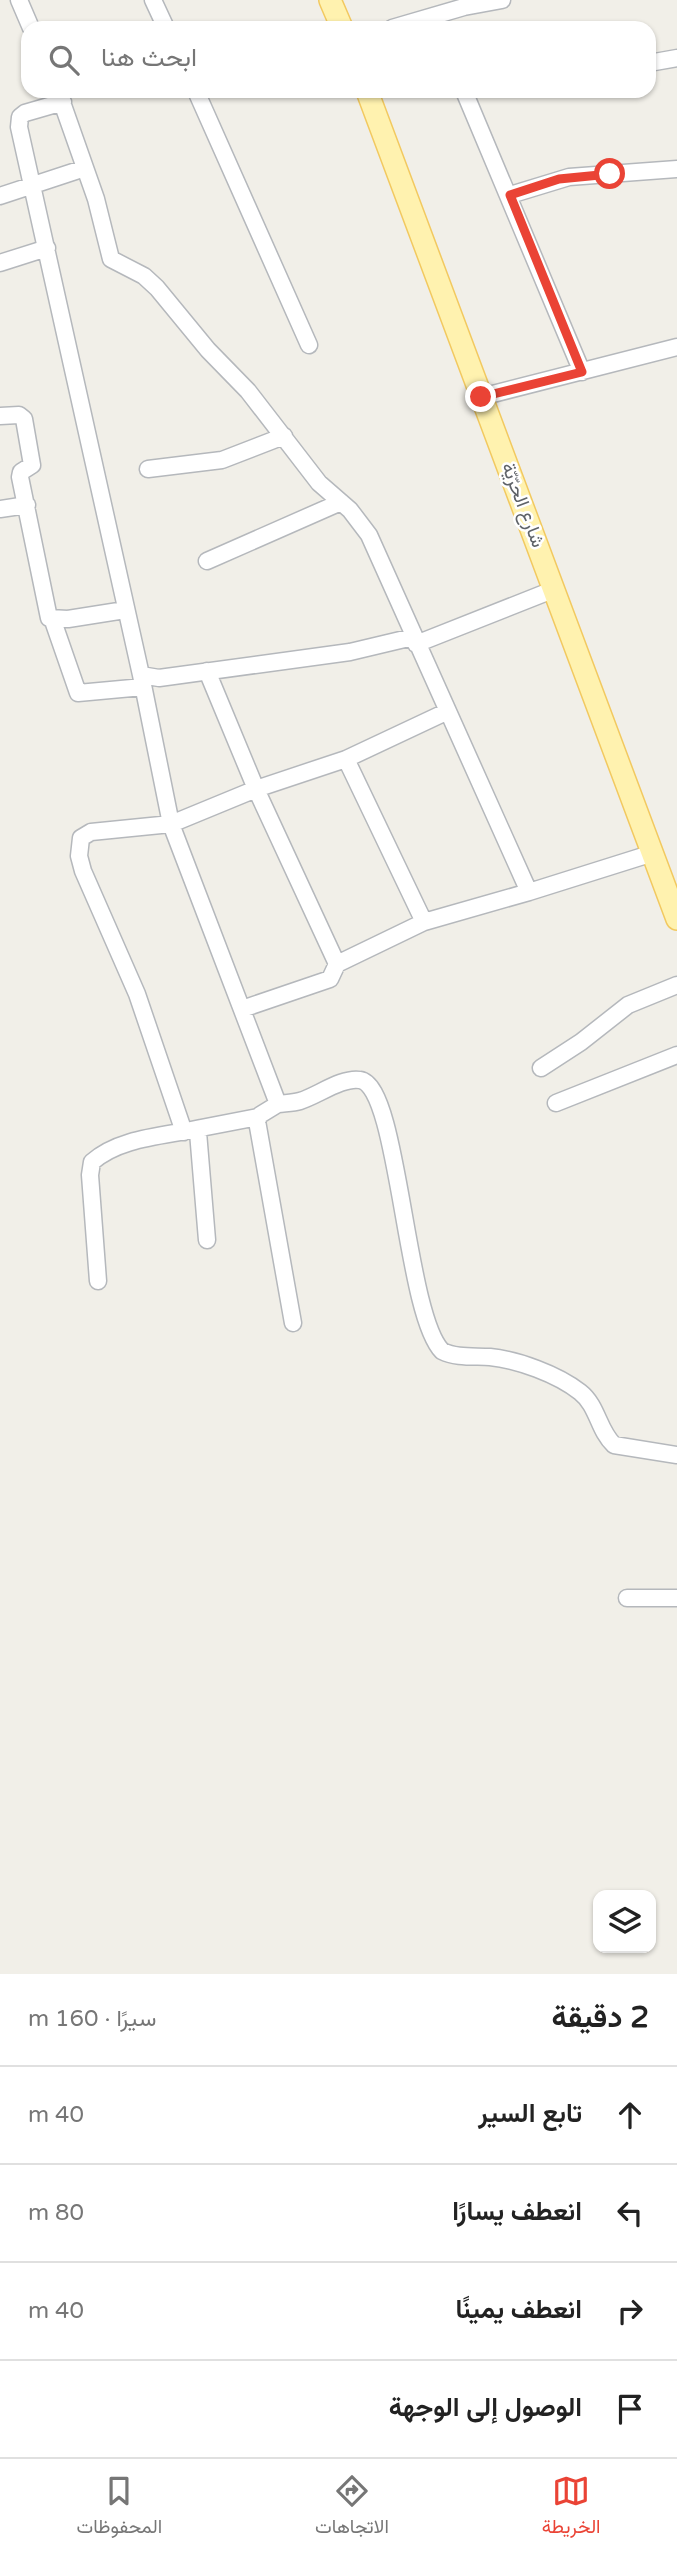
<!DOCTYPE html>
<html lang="ar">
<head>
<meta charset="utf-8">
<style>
  body { margin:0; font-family:"Varela Round",Vazirmatn,sans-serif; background:#f6f6f6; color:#222; direction:rtl }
  .controls { position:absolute; right:21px; bottom:21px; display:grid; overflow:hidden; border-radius:14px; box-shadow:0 2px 5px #0004 }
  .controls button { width:63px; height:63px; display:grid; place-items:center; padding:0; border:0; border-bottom:2px solid #e0e0e0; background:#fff; color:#222; font:35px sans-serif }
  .stop { position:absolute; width:21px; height:21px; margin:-16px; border:5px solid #ea4335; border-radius:50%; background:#fff }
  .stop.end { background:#ea4335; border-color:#fff; box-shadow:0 2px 7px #0008 }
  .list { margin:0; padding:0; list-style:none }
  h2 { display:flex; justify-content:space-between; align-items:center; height:91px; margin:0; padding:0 28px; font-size:30px }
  h2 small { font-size:23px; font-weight:400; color:#767676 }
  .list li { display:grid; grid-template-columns:46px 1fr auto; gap:21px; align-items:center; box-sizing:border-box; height:98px; padding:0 28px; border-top:2px solid #e0e0e0 }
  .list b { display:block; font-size:26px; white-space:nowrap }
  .list em { font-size:23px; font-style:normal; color:#767676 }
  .icon { flex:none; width:38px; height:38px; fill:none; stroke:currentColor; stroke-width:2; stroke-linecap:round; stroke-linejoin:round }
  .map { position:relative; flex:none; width:677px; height:1974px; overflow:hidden; direction:ltr }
  .search { position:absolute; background:#fff; box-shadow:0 2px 5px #0004; left:21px; right:21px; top:21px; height:77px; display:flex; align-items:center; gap:18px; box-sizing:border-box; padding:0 24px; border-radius:21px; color:#767676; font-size:26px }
  .sheet { height:483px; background:#fff }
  nav { display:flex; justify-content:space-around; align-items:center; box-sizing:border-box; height:98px; border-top:2px solid #e0e0e0; background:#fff; font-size:19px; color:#767676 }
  nav a { display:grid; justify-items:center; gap:4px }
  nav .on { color:#ea4335 }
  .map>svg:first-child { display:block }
</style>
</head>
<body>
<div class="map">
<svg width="677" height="1974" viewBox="0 0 677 1974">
  <rect width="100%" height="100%" fill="#f1efe8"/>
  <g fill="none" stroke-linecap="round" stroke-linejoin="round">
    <!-- minor casing -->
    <g stroke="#b5b8bc" stroke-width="19">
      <path id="minor" d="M19 0 31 28
        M153 0 166 28
        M464 7 502 0
        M392 28 464 7 470 0
        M649 63 677 58
        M58 91 96 199 111 259 144 276 157 288 208 350 248 391 319 483 350 510 369 535 529 892 653 853
        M196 91 309 345
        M464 91 582 372
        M63 102 25 113 20 117 19 127 141 675 159 678 350 652 413 637
        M510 195 569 177 677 169
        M0 196 85 168
        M0 263 47 248
        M481 397 677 347
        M0 416 19 415 24 419 32 465 21 472 20 477 49 618 68 619 125 610
        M148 469 222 460 284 436
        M0 509 27 505
        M207 561 341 502
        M53 621 78 693 143 687
        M416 644 555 589
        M207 671 256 789 337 964 330 979 242 1009
        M141 675 171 824 278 1104 260 1115 257 1121 293 1323
        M346 759 424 922
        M337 964 424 922 529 892
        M541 1068 581 1042 628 1005 677 985
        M556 1103 677 1055
        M278 1104C285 1103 293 1103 300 1101 317 1096 342 1077 360 1080 399 1085 405 1313 442 1351 456 1358 474 1356 490 1357 518 1360 557 1374 580 1392 598 1406 598 1430 614 1445L677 1455
        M184 1132 137 994 83 871 79 856 81 838 91 832 171 824 256 789 346 759 446 712
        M207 1240 198 1132 201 1128 258 1117
        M98 1281 90 1175 92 1162C120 1137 166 1136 201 1128
        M627 1598H677"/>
    </g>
    <!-- major casing -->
    <g stroke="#f2c960" stroke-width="24">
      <path id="major" d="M330 0 342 28
        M367 91 677 919"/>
    </g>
    <!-- minor -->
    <use href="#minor" stroke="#fff" stroke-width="16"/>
    <!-- major -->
    <use href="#major" stroke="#fff2af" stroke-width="21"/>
  </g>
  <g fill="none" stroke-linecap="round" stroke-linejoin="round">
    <!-- route -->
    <path stroke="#ea4335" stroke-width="9" d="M481 397 582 372 510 195 559 179 610 174"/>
  </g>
  <g text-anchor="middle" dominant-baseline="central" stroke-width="5" stroke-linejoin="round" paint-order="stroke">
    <!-- street labels -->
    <g font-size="19" fill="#5f6368" stroke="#fff">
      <text transform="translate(523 505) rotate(69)">شارع الحرّيّة</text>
    </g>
  </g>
</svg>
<div class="controls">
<button><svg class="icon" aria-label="layers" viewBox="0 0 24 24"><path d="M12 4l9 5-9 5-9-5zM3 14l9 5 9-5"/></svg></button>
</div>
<div class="stop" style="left:610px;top:174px"></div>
<div class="stop end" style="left:481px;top:397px"></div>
<div class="search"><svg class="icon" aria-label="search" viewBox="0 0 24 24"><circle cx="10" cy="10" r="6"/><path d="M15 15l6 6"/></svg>ابحث هنا</div>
</div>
<section class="sheet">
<h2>2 دقيقة<small>سيرًا · 160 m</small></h2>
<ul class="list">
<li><svg class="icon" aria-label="ahead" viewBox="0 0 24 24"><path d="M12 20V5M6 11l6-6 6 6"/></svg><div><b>تابع السير</b></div><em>40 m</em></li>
<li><svg class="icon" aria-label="left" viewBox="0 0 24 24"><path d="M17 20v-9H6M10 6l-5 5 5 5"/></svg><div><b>انعطف يسارًا</b></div><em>80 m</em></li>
<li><svg class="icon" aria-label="right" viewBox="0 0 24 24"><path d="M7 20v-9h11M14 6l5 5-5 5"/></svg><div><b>انعطف يمينًا</b></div><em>40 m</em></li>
<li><svg class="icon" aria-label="arrive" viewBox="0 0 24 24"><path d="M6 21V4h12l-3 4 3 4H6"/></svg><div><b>الوصول إلى الوجهة</b></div></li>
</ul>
</section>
<nav>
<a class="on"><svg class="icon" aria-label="map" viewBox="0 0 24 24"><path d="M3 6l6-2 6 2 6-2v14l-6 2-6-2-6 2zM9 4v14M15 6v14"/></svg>الخريطة</a>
<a><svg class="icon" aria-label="directions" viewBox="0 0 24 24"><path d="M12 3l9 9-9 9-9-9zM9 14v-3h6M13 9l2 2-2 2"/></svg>الاتجاهات</a>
<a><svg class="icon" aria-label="saved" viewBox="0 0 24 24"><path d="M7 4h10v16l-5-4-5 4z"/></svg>المحفوظات</a>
</nav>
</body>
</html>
